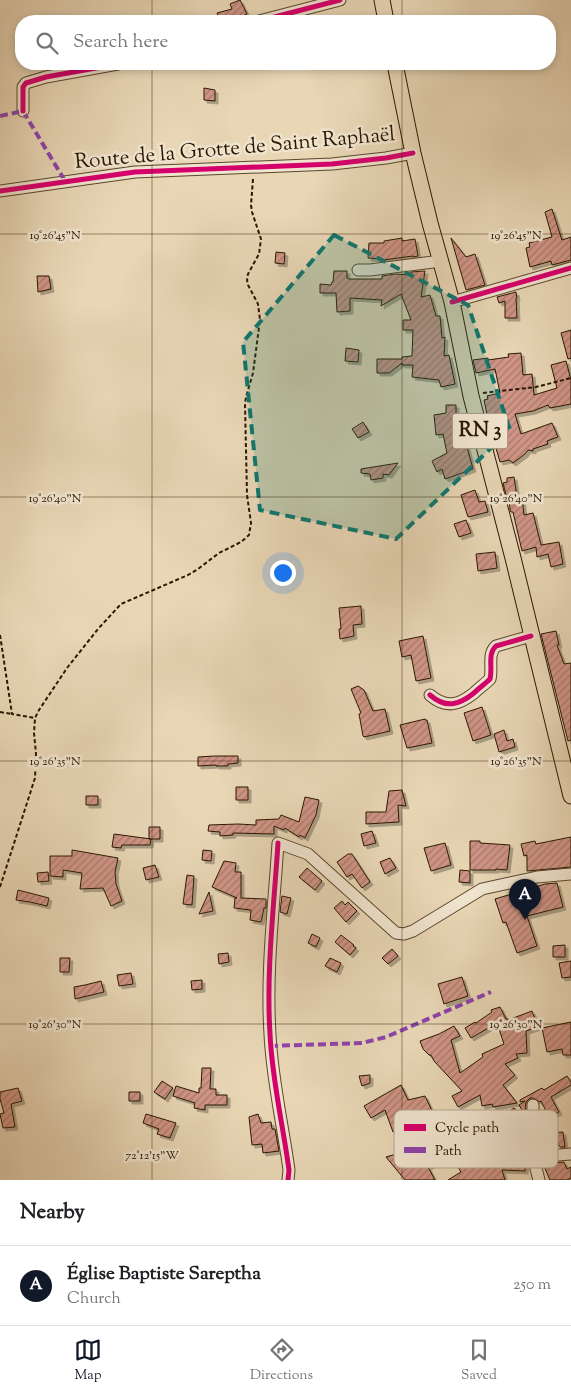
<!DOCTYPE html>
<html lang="en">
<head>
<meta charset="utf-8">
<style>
  body { margin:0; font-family:"Sorts Mill Goudy",serif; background:#f2f2f2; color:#202124 }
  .you { position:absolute; left:282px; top:572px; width:18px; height:18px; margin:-12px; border:4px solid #fff; border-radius:50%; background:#1a73e8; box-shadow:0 0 0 8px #1a73e833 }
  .badge { display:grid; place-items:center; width:32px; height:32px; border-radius:50%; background:#111827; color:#fff; font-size:16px; font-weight:700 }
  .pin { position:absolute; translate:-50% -41px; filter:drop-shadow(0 1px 2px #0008) }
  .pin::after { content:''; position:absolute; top:26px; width:18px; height:15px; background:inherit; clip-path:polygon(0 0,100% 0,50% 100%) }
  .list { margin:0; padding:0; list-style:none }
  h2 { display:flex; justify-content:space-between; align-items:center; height:65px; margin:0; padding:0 20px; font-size:21px }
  h2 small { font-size:16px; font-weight:400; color:#757577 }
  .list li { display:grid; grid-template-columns:32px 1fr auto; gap:15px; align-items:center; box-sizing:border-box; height:80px; padding:0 20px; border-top:1px solid #e0e0e0 }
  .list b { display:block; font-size:19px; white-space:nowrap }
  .list p { margin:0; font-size:16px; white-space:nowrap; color:#757577 }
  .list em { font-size:16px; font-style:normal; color:#757577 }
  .icon { flex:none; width:28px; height:28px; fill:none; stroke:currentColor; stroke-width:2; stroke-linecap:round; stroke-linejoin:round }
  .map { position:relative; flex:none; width:571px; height:1180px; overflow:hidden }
  .search { position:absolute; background:#fff; box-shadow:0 2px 8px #0003; left:15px; right:15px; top:15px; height:55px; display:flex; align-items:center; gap:12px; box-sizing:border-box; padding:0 18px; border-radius:20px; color:#757577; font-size:19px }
  .sheet { height:145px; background:#fff }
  nav { display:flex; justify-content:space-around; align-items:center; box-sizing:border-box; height:70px; border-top:1px solid #e0e0e0; background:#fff; font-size:14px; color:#757577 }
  nav a { display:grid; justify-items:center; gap:2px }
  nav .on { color:#111827 }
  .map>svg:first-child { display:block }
</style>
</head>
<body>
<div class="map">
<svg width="571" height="1180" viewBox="0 0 571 1180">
  <defs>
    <pattern id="building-hatch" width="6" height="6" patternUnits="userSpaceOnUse" patternTransform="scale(1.25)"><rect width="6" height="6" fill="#d09586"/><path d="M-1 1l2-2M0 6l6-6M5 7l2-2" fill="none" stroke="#a9796b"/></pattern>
    <filter id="shadow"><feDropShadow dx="3" dy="3" stdDeviation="0" flood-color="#0004"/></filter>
  </defs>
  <rect width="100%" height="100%" fill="#e8d6b5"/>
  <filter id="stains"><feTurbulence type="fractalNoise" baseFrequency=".004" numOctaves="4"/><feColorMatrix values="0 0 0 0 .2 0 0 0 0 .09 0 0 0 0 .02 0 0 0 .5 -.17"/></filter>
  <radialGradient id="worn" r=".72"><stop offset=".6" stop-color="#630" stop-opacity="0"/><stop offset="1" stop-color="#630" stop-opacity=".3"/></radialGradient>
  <!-- building -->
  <path fill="url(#building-hatch)" stroke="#291700" filter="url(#shadow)" d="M240 0 247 14 231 21H220L217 13 232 9 230 4Z
    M204 88 215 90V101L204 100Z
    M552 209 562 240 571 237V260L552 265 551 261 530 267 526 248 530 247 529 243 552 237 545 212Z
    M402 238V241L415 239 418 256 413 257V256L383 260V259L368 258 369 243H384V241Z
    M451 238 466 257 475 254 485 285 466 290Z
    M276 252 285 253 284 264 275 263Z
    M334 271H347V278L349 279H382V276L395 274 411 275V272L425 271 421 297 430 295 436 316H440L442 338 445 337 444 356 449 355 455 384 441 387 439 380 412 377 413 365H402V363L389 373H377V359H402V357L412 356 413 330H403V320H411L401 294 381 306 382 300 350 298V311L337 312 336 293H320V284L331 285 332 282H333Z
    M37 276H49L51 289 38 292Z
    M516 292 517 298H516L517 318H505V301L499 303 497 297Z
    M571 330V358L568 359 561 333Z
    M346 348 359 350 358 362 345 361Z
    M521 353 523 375 532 374 534 395 557 388 551 365 566 361 571 380V404L550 408 548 405 533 411 515 414 521 434 552 423 558 437 547 441 548 444 533 449V451L528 450 525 454 513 463 509 460 500 462 496 448 494 449 484 400 488 399 487 396 500 393 495 369 476 373 473 360 488 358V360L509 357 508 354Z
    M446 405H456V420L461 419 463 427H464L466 436H464L473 469 445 479 442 469 437 472 432 461 447 453 443 434 436 435 434 415 446 413Z
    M363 422 369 432 358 438 352 429Z
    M398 463 389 475 383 474V478L371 480 370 474 361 473V469Z
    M514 477 517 497H522L524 515 533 513 541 545 559 542 563 564 551 567 548 554 537 557 536 547 522 551 513 512H511L510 510 509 494 506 495 503 483 507 482V478Z
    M475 490 479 502 485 501 488 512 468 517 461 495Z
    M466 520 471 533 459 537 454 524Z
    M495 552 497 568 478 571 476 554Z
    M361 606 362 624 353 625 354 636 340 639 339 629H341L339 608Z
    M556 631 559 645H557L564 664 571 663V740L568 741 541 634Z
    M423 636 431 678 416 681 411 655 402 657 399 641Z
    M358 686 364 690 373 711 385 709 390 731 364 737 363 736 359 714 361 713 351 689Z
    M482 707 491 735 473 741 464 713Z
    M425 719V720H427L432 743 407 748 400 725Z
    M504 730 507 741 513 739 515 747 499 752 494 734Z
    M215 756H238V763L228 764V766H216V765L198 766V757Z
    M236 787H248V800H236Z
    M402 790 406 806 398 805 399 822 366 824V812H386L389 791Z
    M86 796H98V805H86Z
    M305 797 319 800 316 815 305 838 300 835 299 837 285 828 284 830 274 826V834L233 833V835L220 836V832L208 831 209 825 238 824 256 825V820L279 819 281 815 299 822Z
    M149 827H160V839H149Z
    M372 831 376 843 364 846 361 834Z
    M114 834 151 839 150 845H122L121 848 112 847Z
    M571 837V867L527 871V855L524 856 521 844 535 841 536 844Z
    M470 841H480V843L510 845 507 870 496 869V870H470Z
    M445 843 451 865 431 871 424 848Z
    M72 850 118 858 115 872 116 884 122 901 111 906 103 888 80 889 82 873 63 870V877L50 876V856H72Z
    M203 850 212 851 211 861 202 860Z
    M348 854H352L370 882 362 888 352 874 347 877 337 862Z
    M390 858 396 868 385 874 380 862Z
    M224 861 236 863 235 872H241V898L266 899V908H264L261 922 250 920 251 910 234 908 235 898H237L212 887Z
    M155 865 159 877 146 880 143 868Z
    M307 868 322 881 315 890 299 877Z
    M460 870 470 871V883L459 882Z
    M48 872 49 881 38 882 37 873Z
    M187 875 194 876 192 905 183 904Z
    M557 883 563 907 527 916 537 946 517 953 506 922 503 923 495 899 545 884Z
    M18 890 49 898 47 906 30 902 16 900Z
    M209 892 213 911 199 914Z
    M282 896 291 898 287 914 280 912Z
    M342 901 345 905 348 902 357 911 346 922 334 908Z
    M312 934 320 938 316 947 308 943Z
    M341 935 354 945 353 946 356 948 350 955 335 942Z
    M565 945V957H553V946Z
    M392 949 398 956 388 964 382 958Z
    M228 953 229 962 219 964 218 954Z
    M60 958H70L69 972H60Z
    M330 958 341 963 337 972 325 966Z
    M571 961V977L562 978 559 963Z
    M131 973 133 984 119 986 117 975Z
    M462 977 468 996 444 1004 438 984Z
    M202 980V989L192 990 191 981Z
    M101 981 104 992 75 999 74 987 85 985Z
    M500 1007 506 1019H508V1020L532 1011 538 1027 526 1031 527 1053 516 1054 518 1058 505 1064 515 1075 503 1085 517 1103 493 1107 492 1104 482 1106 480 1095 458 1107 452 1096 462 1091 434 1061 431 1055H429L423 1049 420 1041 439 1034 454 1026 460 1036 451 1040 460 1073 483 1057 482 1054 504 1044 497 1023 471 1038 465 1028 475 1022 476 1023 492 1012 491 1010Z
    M571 1022V1055H563L562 1049 547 1052 542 1028Z
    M202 1068H211L210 1089H216V1095H227V1105H205V1110L194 1108 195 1103 173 1096 176 1086 199 1093V1088H201Z
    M370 1075V1083L362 1086 359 1076Z
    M567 1076 571 1082V1085L551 1097 559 1112 549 1117 541 1101 540 1102 533 1098H530L526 1102 525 1109 526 1111 513 1124 514 1126 507 1130 509 1133 494 1141 501 1140 515 1156 526 1157 525 1171 502 1170 505 1180H448L461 1172 449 1151 468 1141 456 1126 467 1120H470L490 1146 487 1130 504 1120 501 1117 514 1108 518 1112 522 1110 519 1105 525 1101 520 1102V1100L542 1088 544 1090Z
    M162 1081 173 1088 165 1099 154 1092Z
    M401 1085 408 1100 425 1096 435 1117 415 1121V1123L408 1124 418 1143 438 1134 442 1143 446 1141 450 1150 429 1159 432 1165 428 1167 435 1180H405L386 1157 407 1151 397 1131 393 1132 385 1110 371 1118 364 1106Z
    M18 1088 22 1101 11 1104 15 1127 3 1128 0 1114 4 1113 0 1099V1092Z
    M129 1092H140V1101H129Z
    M146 1114 176 1123 170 1138 157 1134 159 1129 143 1123Z
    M258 1114 261 1123 271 1122 272 1129H275L279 1151 263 1153 262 1144 252 1145 249 1117Z
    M563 1132 565 1147H560L552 1133Z
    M564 1162 567 1169 571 1167V1178L567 1180H550L544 1166 552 1163Z"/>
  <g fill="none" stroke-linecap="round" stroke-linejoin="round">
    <!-- minor casing -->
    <g stroke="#59472d" stroke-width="13">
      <path id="minor" d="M259 21 340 0
        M23 111V87L26 83 46 77 118 64
        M0 191 135 172 332 164 386 158 413 153
        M358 270H370L441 261
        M452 302 571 268
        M430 695C446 709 459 705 474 693 479 688 485 684 490 679 493 668 487 654 496 646L531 636
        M533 1105V1157L539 1180
        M533 1157 571 1154
        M288 1180 289 1170C283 1125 272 1080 270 1034 266 971 274 907 278 843L308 854 396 933 404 934 413 931 482 889 537 877 571 874"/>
    </g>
    <!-- major casing -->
    <g stroke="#291700" stroke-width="17">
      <path id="major" d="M382 0 386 21
        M395 64 413 153 430 223 452 302 471 396 513 558 571 796"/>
    </g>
    <!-- path -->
    <path stroke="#291700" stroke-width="2" stroke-dasharray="4 2.5" stroke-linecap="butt" d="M483 393 536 387 571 378
      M0 635 12 714 35 718
      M0 712 12 714
      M0 887 35 778 36 754 34 733 35 718 39 710 67 668 98 629 121 604 188 575 198 569 219 553 241 542 249 535 251 523 247 495 245 404 246 397 253 373 260 320 258 304 248 285 247 280 248 274 259 254 261 239 252 212 251 205 253 179"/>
    <!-- minor -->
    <use href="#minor" stroke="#f0e4cf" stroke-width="11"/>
    <!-- major -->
    <use href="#major" stroke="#e8d6b5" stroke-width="15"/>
    <!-- quiet -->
    <path stroke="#8e44ad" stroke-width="4" stroke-dasharray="8 4" stroke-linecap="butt" d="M0 116 23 111 65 181
      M270 1046 362 1043 386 1037 491 992"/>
    <!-- cycleway casing -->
    <g stroke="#f0e4cf" stroke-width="8">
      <path id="cycleway" d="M259 21 340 0
        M23 111V87L26 83 46 77 118 64
        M0 191 135 172 332 164 386 158 413 153
        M452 302 571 268
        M430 695C446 709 459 705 474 693 479 688 485 684 490 679 493 668 487 654 496 646L531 636
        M278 843C274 907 266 971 270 1034 272 1080 283 1125 289 1170L288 1180"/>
    </g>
    <!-- cycleway -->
    <use href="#cycleway" stroke="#d6006c" stroke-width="5"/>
  </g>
  <!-- marked area -->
  <path fill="#0f766e" fill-opacity="0.2" stroke="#0f766e" stroke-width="4" stroke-dasharray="10 6" stroke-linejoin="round" d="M334 235 468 305 510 430 396 539 260 510 243 342Z"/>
  <!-- ticks -->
  <path fill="none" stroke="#291700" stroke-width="1" stroke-opacity="0.45" d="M152 0V21M402 0V21M152 64V1180M402 64V1180M0 234H571M0 497H571M0 761H571M0 1024H571"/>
  <g text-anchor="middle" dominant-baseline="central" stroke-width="5" stroke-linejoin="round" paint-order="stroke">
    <!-- shield labels -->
    <rect fill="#f0e4cf" stroke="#65543e" stroke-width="1" x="452.5" y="413.5" width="55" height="35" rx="4"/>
    <g font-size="20" font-weight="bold" fill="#291700">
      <text x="480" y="431">RN 3</text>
    </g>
    <!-- street labels -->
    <g font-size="21" fill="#291700" stroke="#f0e4cf">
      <text transform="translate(235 149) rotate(-5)">Route de la Grotte de Saint Raphaël</text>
    </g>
  </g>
  <!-- legend -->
  <rect x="394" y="1110" width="164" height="58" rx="8" fill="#f0e4cf" stroke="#b4a691" stroke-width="1"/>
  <rect x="404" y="1124" width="22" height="7" fill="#d6006c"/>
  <rect x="404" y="1147" width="22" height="6" fill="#8e44ad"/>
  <g font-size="14" fill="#291700">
    <text x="435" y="1132">Cycle path</text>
    <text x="435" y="1155">Path</text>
  </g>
  <g font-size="12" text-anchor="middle" fill="#291700" stroke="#f0e4cf" stroke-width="5" stroke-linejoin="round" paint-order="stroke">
    <text x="55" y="239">19°26'45"N</text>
    <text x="516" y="239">19°26'45"N</text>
    <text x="55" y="502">19°26'40"N</text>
    <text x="516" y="502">19°26'40"N</text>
    <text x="55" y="765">19°26'35"N</text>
    <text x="516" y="765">19°26'35"N</text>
    <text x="55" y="1028">19°26'30"N</text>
    <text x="516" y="1028">19°26'30"N</text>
    <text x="152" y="1159">72°12'15"W</text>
  </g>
  <rect width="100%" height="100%" filter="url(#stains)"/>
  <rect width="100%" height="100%" fill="url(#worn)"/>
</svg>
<div class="you"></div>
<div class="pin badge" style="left:525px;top:920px">A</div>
<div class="search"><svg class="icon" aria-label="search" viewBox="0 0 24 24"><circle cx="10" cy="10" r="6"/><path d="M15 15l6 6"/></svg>Search here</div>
</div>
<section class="sheet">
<h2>Nearby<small></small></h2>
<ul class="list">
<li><span class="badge">A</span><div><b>Église Baptiste Sareptha</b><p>Church</p></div><em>250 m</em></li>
</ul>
</section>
<nav>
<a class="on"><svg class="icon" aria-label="map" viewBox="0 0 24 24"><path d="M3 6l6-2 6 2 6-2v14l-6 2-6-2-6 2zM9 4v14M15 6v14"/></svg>Map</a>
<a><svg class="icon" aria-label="directions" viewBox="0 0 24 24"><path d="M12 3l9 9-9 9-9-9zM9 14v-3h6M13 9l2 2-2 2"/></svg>Directions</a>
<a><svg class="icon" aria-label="saved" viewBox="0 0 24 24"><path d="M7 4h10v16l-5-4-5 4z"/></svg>Saved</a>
</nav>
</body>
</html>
